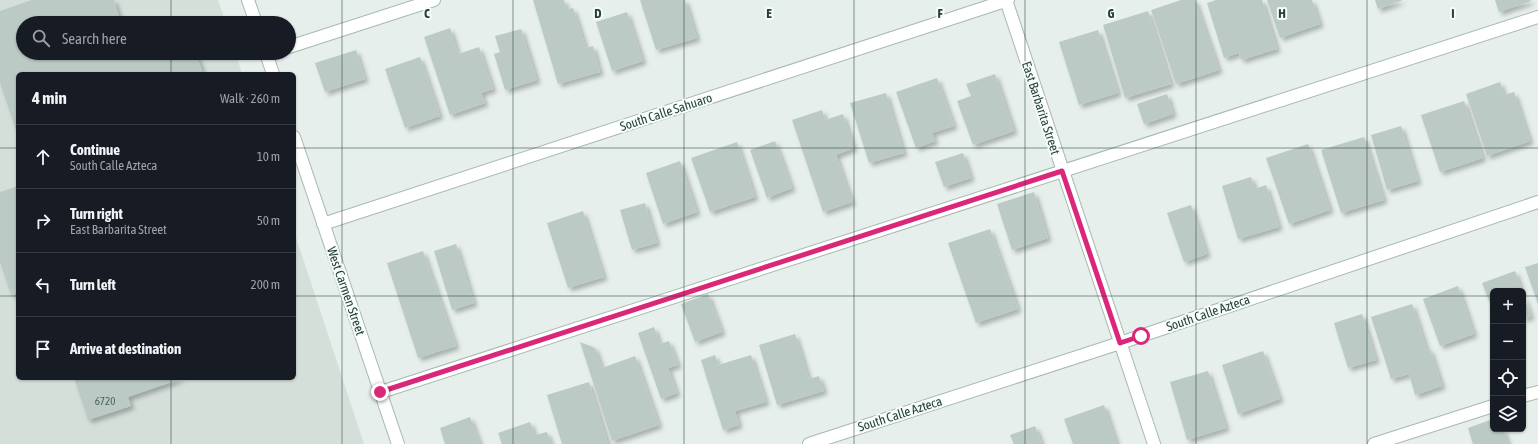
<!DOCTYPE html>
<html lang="en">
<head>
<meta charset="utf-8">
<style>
  body { margin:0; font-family:"Asap Condensed",sans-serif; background:#242831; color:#f1f3f6 }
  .controls { position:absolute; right:12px; bottom:12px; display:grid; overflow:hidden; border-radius:6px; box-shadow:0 1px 3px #0004 }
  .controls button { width:36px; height:36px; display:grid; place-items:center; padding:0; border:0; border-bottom:1px solid #363941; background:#171b24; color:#f1f3f6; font:20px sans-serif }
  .stop { position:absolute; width:12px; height:12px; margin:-9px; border:3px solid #db2777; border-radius:50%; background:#fff }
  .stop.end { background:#db2777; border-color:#fff; box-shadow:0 1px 4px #0008 }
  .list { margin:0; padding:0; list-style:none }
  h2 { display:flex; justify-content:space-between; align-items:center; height:52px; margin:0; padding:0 16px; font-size:17px }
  h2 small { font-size:13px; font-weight:400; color:#9ea1a6 }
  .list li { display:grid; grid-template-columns:26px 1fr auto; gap:12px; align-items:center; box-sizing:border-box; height:64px; padding:0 16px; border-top:1px solid #363941 }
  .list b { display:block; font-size:15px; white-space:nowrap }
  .list p { margin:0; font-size:13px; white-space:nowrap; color:#9ea1a6 }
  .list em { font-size:13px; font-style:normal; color:#9ea1a6 }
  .icon { flex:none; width:22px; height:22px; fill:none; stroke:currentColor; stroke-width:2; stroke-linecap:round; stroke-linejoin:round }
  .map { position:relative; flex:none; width:1538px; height:444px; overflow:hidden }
  .search { position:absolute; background:#171b24; box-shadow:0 1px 3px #0004; left:16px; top:16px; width:280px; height:44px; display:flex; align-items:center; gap:10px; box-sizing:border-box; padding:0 14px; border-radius:22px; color:#9ea1a6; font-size:15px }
  .panel { position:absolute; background:#171b24; box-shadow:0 1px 3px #0004; left:16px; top:72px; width:280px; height:308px; border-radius:6px }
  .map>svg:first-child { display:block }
</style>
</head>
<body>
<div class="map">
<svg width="1538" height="444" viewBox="0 0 1538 444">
  <defs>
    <filter id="shadow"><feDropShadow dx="3.5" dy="3.5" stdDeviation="2" flood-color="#0004"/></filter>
  </defs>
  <rect width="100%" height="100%" fill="#e6efeb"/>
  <!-- built -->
  <path fill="#d4dfda" d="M0 0H218L226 23H23V53H236L242 74H18V378H294V231L364 444H0Z"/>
  <!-- building -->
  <path fill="#bbcac4" filter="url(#shadow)" d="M32 0H114L121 23H23V53H196L203 74H18V136L0 83V11Z
    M533 0H564L567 10 573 8 586 48 593 46 600 72 558 84Z
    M640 0H685L697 38 656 50Z
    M1181 0H1195L1219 70 1176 84 1151 10Z
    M1216 0H1262L1277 49 1241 60 1239 53 1224 58 1207 3Z
    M1267 0H1312L1320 24 1280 38Z
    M1375 0H1403L1378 9Z
    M1495 0H1530L1531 1 1499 12Z
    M1148 11 1171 84 1125 98 1103 25Z
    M627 12 643 61 612 71 596 22Z
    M450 28 458 54 479 47 493 89 481 93 485 103 450 115 424 37Z
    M521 29 537 80 505 90 494 54 500 52 495 36Z
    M1098 30 1118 93 1079 105 1059 42Z
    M356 50 365 79 325 92 315 63Z
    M420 57 440 116 405 128 385 69Z
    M995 74 1014 131 973 145 957 101 971 96 966 84Z
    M937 78 954 126 932 133 935 141 916 148 896 92Z
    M1500 82 1504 95 1514 92 1530 141 1487 156 1466 94Z
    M886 93 904 153 869 163 850 103Z
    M1167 94 1173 114 1144 124 1137 104Z
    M1464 101 1483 158 1440 172 1421 115Z
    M822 110 825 120 843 114 854 148 836 155 852 202 823 212 792 120Z
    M1401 126 1418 181 1387 190 1371 135Z
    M1364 137 1384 200 1341 213 1321 150Z
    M775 141 792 188 767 198 750 150Z
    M737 142 755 197 710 212 691 158Z
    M1308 144 1330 210 1289 224 1266 158Z
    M963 153 971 178 944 187 935 162Z
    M680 161 697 212 663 224 646 173Z
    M1251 177 1255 189 1266 185 1279 227 1238 239 1222 186Z
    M18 186V293L11 295 0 262V192Z
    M1034 192 1048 238 1012 250 997 204Z
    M645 203 657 243 632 250 620 210Z
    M1191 205 1207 254 1184 262 1167 213Z
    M583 211 604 277 568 288 547 223Z
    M990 229 1018 309 976 323 948 243Z
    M456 244 474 303 452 310 434 251Z
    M423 251 456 346 418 358 387 263Z
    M1538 263V304L1525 267Z
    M1515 271 1522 291H1493V311L1482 283Z
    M1458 286 1474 334 1440 346 1423 299Z
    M708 294 722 332 695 342 681 304Z
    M1523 294 1531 316 1523 319Z
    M1412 304 1427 350 1430 349 1442 386 1415 395 1409 374 1391 379 1371 317Z
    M1362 314 1376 360 1348 368 1334 323Z
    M654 327 660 344 669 341 678 365 668 368 677 393 661 399 638 333Z
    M795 334 809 379 819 376 824 391 777 405 759 345Z
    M580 342 595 348 602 368 635 356 659 425 612 441Z
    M1263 351 1280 399 1238 414 1222 365Z
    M715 355 718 365 751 355 766 402 735 411 739 425 723 430 701 360Z
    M1208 371 1226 428 1187 440 1170 382Z
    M74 378H183L128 397 131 406 88 420Z
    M589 382 608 444H562L547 395Z
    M1104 405 1117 444H1073L1064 419Z
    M470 417 480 444H445L440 428Z
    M1493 419V429H1503L1508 444H1473L1468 428Z
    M530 422 535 435 547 432 551 444H502L498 433Z
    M1035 426 1042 444H1014L1010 435Z"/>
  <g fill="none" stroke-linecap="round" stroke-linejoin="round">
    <!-- service casing -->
    <g stroke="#a8b8b2" stroke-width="14">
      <path id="service" d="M289 47 434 0
        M381 392 1538 17
        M1523 396 1538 392
        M1374 444 1493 406"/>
    </g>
    <!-- minor casing -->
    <g stroke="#a8b8b2" stroke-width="14">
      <path id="minor" d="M248 0 256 23
        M1006 0 1154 444
        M266 53 273 74
        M294 137 398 444
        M323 224 1008 0
        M809 444 1120 343 1538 202"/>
    </g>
    <!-- service -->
    <use href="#service" stroke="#fff" stroke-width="12"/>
    <!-- minor -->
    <use href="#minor" stroke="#fff" stroke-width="12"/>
  </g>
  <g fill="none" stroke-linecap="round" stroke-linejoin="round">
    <!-- route -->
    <path stroke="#db2777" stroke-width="5" d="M380 392 1062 171 1120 343 1141 336"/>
  </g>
  <!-- grid -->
  <path fill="none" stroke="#24423a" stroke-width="1" stroke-opacity="0.55" d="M171 0V23M342 0V444M513 0V444M684 0V444M854 0V444M1025 0V444M1196 0V444M1367 0V444M171 53V74M0 148H18M294 148H1538M0 296H18M294 296H1493M1523 296H1538M171 378V444"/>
  <g text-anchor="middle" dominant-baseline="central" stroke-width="4" stroke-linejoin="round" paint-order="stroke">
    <!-- number labels -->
    <g font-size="11" fill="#4a645c">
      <text x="105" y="401">6720</text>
    </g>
    <!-- street labels -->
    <g font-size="13" fill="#24423a" stroke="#f7fbf9">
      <text transform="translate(1041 108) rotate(72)">East Barbarita Street</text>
      <text transform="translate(666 112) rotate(-18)">South Calle Sahuaro</text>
      <text transform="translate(346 291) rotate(71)">West Carmen Street</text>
      <text transform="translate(1208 313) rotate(-19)">South Calle Azteca</text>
      <text transform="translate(900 414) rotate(-18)">South Calle Azteca</text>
    </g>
  </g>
  <g font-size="13" text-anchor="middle" font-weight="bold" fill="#24423a" stroke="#f7fbf9" stroke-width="4" stroke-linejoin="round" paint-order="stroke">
    <text x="427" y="18">C</text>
    <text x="598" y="18">D</text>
    <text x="769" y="18">E</text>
    <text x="940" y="18">F</text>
    <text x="1111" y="18">G</text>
    <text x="1282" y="18">H</text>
    <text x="1453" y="18">I</text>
  </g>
</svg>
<div class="controls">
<button>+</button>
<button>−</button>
<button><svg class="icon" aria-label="locate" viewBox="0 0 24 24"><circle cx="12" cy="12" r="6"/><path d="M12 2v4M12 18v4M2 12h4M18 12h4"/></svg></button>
<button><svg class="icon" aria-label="layers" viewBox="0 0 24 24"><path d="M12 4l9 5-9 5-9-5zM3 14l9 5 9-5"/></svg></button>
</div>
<div class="stop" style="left:1141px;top:336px"></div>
<div class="stop end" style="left:380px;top:392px"></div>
<div class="search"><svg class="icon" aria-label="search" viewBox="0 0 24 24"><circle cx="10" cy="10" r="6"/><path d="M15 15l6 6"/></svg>Search here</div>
<section class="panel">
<h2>4 min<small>Walk · 260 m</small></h2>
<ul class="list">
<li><svg class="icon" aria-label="ahead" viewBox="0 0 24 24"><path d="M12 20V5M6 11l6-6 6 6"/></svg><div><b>Continue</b><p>South Calle Azteca</p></div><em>10 m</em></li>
<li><svg class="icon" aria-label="right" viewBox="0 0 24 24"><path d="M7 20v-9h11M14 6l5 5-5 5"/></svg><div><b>Turn right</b><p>East Barbarita Street</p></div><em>50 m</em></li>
<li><svg class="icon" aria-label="left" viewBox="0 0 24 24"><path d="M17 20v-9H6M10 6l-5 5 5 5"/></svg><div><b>Turn left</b></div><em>200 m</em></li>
<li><svg class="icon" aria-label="arrive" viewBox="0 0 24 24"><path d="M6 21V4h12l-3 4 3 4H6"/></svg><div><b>Arrive at destination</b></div></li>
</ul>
</section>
</div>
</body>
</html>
